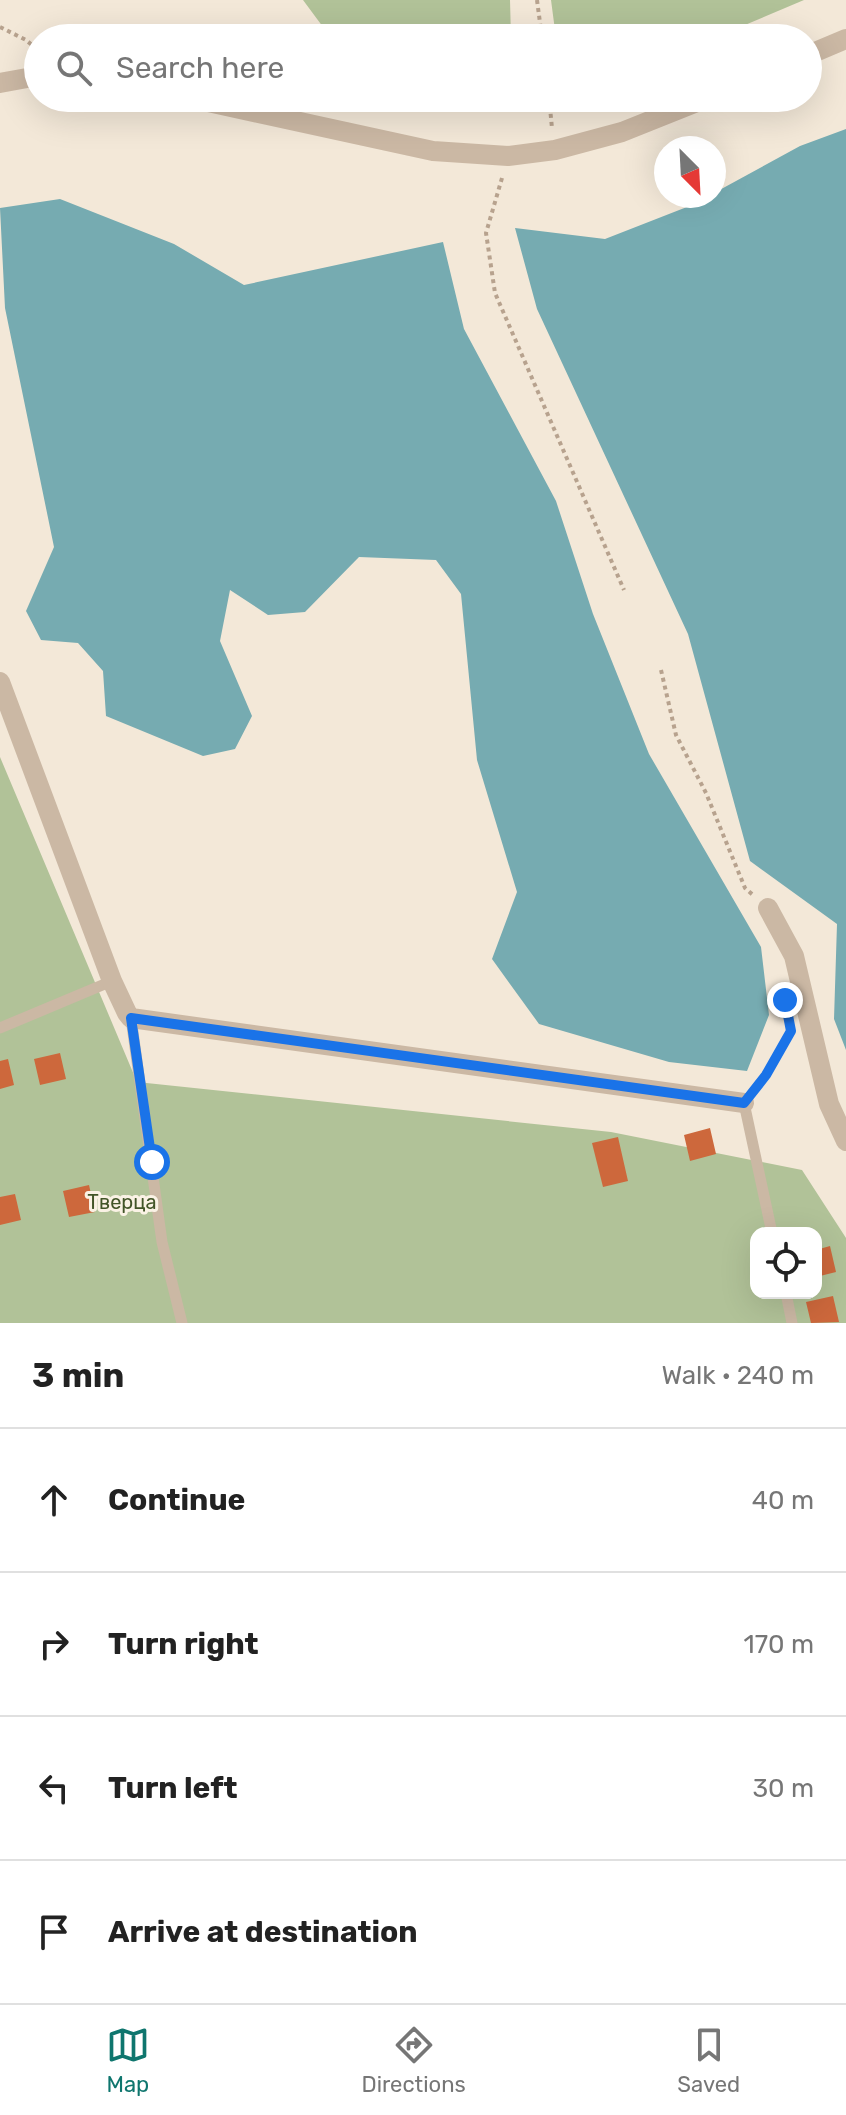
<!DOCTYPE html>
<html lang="en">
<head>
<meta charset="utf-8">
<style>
  body { margin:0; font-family:Rubik,sans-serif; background:#f2f2f2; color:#222 }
  .controls { position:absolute; right:24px; bottom:24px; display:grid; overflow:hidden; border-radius:16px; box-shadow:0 8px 32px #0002 }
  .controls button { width:72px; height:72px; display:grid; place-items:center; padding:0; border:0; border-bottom:2px solid #e0e0e0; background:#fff; color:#222; font:40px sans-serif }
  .compass { position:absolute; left:654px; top:136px; width:72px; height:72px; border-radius:50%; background:#fff; box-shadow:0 8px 32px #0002; rotate:156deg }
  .stop { position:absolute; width:24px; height:24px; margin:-18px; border:6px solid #1a73e8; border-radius:50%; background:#fff }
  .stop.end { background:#1a73e8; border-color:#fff; box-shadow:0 2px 8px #0008 }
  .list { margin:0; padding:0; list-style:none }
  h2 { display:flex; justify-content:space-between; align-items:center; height:104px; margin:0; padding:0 32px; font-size:34px }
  h2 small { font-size:26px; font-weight:400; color:#767676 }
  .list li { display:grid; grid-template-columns:52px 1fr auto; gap:24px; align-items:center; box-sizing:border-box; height:144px; padding:0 32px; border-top:2px solid #e0e0e0 }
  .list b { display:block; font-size:30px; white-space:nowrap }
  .list em { font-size:26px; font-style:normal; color:#767676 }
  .icon { flex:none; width:44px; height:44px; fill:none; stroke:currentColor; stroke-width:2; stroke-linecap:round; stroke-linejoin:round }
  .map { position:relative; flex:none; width:846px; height:1323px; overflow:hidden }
  .search { position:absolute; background:#fff; box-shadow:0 8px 32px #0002; left:24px; right:24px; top:24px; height:88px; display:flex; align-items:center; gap:20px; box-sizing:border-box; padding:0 28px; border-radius:44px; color:#767676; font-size:30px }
  .sheet { height:680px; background:#fff }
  nav { display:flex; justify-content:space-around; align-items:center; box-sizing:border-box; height:112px; border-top:2px solid #e0e0e0; background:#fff; font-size:22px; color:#767676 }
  nav a { display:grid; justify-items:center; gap:4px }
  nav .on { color:#0f766e }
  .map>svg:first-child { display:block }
</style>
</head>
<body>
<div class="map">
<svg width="846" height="1323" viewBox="0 0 846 1323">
  <rect width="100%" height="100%" fill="#f3e8d8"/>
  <!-- green -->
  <path fill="#b1c298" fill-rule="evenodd" d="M303 0H510L511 38H327L323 27Z
    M551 0H804L714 38H556Z
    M0 757 137 1082 611 1132 802 1170 846 1238V1323H0ZM756 1233H816V1293H756Z"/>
  <!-- water -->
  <path fill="#76abb1" d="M846 129V1050L834 1019 837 924 750 861 688 634 537 309 515 228 605 239 692 205 708 196H714V193L800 146Z
    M60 199 174 244 244 285 443 242 464 329 556 501 593 614 649 754 761 947 769 1015 747 1071 669 1062 539 1024 492 959 517 892 477 760 461 594 436 560 359 557 305 612 268 615 230 590 220 641 252 716 235 749 203 756 106 716 103 671 78 643 41 640 26 611 54 547 5 308 0 208Z"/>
  <!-- building -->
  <path fill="#cd683c" d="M60 1053 66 1079 40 1085 34 1059Z
    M8 1059 14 1085 0 1089V1061Z
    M710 1128 716 1154 690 1161 684 1135Z
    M618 1137 628 1181 603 1187 592 1143Z
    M89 1185 95 1212 69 1217 63 1191Z
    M15 1194 21 1220 0 1225V1197Z
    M830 1246 836 1272 816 1277V1250Z
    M833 1296 839 1322 811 1323 806 1302Z"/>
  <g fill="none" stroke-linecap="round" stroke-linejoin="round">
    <!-- path -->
    <path stroke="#b7a28e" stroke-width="4" stroke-dasharray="4 4" stroke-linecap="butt" d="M537 0 542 38
      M0 27 26 40 38 50
      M549 98 552 128
      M502 178 486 233 495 293 624 590
      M661 670 676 735 706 793 745 888 753 895
      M755 1088 766 1075 791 1031"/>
    <!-- service -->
    <path stroke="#cbb8a4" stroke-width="11" d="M131 1018 162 1242 182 1323
      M0 1028 112 981
      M744 1103 772 1233
      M786 1293 792 1323"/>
    <!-- minor -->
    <path stroke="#cbb8a4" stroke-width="20" d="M808 55 846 39
      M0 83 38 76
      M190 98 433 151 508 156 555 150 622 132 707 98
      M0 682 112 981 127 1013 131 1018 744 1103
      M768 908 794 956 829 1104 846 1141"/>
  </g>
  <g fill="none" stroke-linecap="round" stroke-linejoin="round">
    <!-- route -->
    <path stroke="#1a73e8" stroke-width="10" d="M152 1162 131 1018 744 1103 766 1075 791 1031 785 1000"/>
  </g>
  <g text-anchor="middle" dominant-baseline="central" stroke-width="6" stroke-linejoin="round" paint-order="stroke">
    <!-- park labels -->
    <g font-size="20" fill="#425528" stroke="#faf2e5">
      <text x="122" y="1202">Тверца</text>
    </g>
  </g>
</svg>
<div class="controls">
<button><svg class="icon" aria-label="locate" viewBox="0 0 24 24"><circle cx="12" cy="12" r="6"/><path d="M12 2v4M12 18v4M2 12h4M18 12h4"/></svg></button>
</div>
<svg class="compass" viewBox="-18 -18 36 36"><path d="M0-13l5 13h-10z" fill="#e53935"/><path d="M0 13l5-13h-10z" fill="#767676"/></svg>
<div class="stop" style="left:152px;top:1162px"></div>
<div class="stop end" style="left:785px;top:1000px"></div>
<div class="search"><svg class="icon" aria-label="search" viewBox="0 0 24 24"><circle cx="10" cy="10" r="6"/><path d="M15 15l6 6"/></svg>Search here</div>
</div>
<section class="sheet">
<h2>3 min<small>Walk · 240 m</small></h2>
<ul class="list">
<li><svg class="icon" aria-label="ahead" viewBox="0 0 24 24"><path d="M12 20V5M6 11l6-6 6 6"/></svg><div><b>Continue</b></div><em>40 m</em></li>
<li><svg class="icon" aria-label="right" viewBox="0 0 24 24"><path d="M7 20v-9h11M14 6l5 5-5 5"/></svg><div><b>Turn right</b></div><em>170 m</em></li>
<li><svg class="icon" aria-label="left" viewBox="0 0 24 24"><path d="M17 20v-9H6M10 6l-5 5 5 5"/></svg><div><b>Turn left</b></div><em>30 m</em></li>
<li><svg class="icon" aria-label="arrive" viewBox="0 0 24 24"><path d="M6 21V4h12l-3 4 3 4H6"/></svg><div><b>Arrive at destination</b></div></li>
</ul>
</section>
<nav>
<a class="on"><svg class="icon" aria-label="map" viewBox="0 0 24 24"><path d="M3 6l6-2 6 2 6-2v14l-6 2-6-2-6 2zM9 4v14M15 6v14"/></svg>Map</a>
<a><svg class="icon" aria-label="directions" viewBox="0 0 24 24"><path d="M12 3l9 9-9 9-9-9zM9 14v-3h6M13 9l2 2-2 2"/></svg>Directions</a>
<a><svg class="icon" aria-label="saved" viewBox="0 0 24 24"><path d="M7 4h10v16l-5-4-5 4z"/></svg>Saved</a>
</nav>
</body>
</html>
